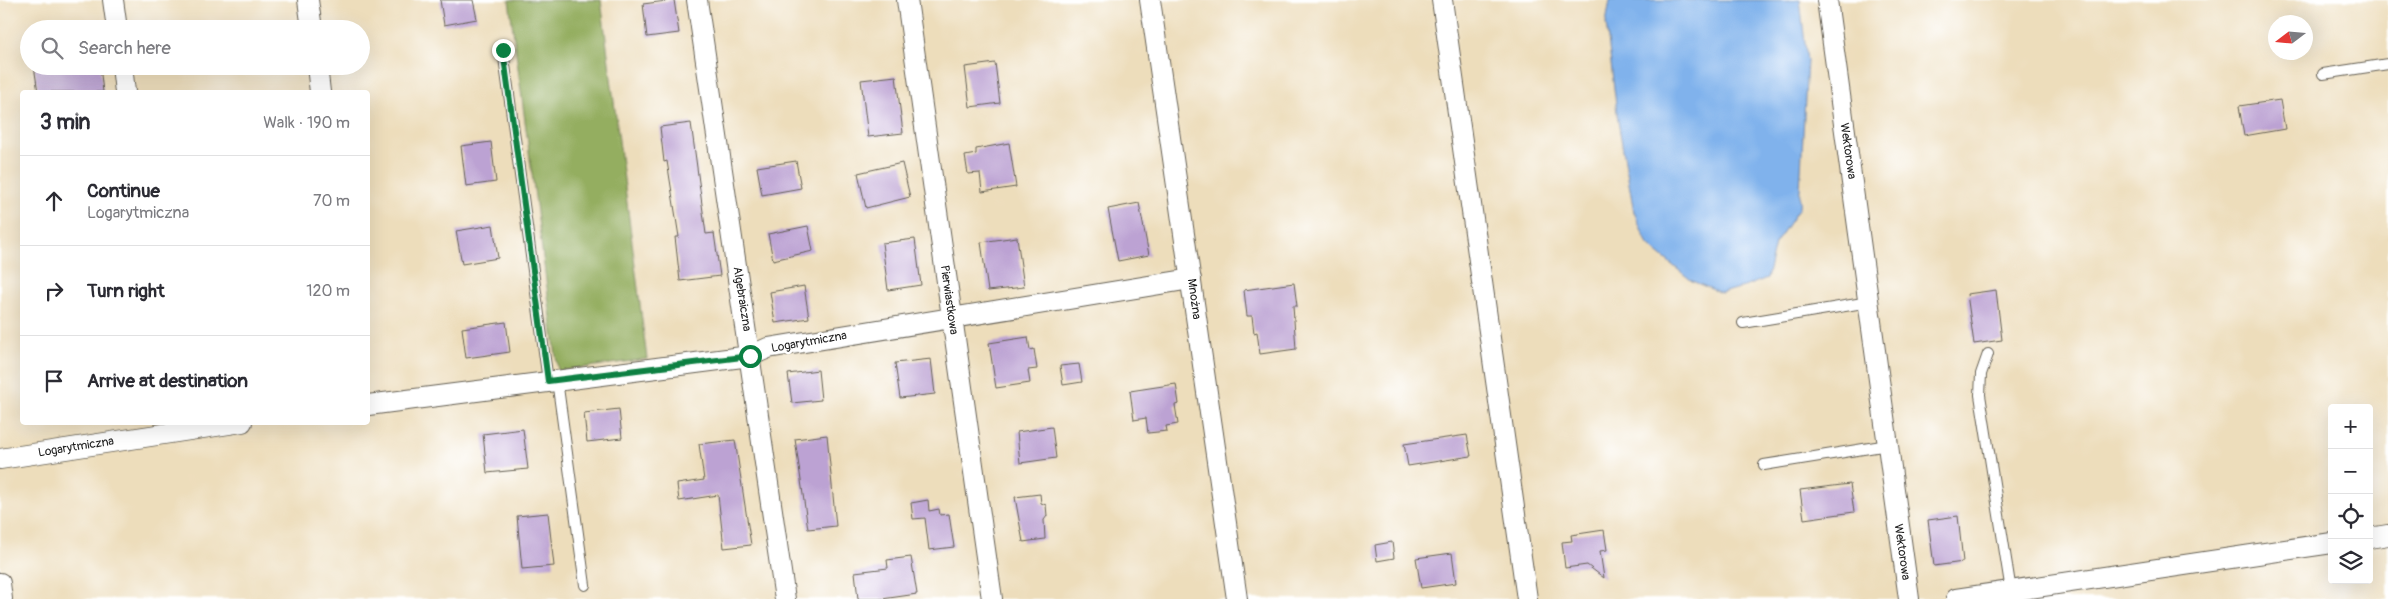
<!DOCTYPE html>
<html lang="en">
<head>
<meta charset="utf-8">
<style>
  body { margin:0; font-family:Pangolin,sans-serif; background:#f7f7f7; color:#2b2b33 }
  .controls { position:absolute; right:15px; bottom:15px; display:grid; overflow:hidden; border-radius:5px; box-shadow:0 5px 20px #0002 }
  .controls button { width:45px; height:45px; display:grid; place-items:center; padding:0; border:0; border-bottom:1px solid #e1e1e2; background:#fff; color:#2b2b33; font:25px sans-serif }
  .compass { position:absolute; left:2268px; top:15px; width:45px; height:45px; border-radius:50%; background:#fff; box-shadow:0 5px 20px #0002; rotate:254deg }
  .stop { position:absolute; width:15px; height:15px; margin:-11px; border:4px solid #0b8043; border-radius:50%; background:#fff }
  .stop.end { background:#0b8043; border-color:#fff; box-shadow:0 1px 5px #0008 }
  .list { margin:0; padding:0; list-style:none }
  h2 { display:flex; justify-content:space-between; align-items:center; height:65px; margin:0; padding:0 20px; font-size:21px }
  h2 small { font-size:16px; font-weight:400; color:#7c7c81 }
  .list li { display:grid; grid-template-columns:32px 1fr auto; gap:15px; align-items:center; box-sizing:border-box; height:90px; padding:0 20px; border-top:1px solid #e1e1e2 }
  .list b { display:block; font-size:19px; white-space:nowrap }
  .list p { margin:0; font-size:16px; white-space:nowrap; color:#7c7c81 }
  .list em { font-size:16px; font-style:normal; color:#7c7c81 }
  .icon { flex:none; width:28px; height:28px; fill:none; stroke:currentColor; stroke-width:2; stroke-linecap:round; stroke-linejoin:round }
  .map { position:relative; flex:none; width:2388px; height:599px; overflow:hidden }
  .search { position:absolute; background:#fff; box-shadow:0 5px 20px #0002; left:20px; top:20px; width:350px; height:55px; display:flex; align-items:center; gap:12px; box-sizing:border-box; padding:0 18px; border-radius:28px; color:#7c7c81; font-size:19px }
  .panel { position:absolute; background:#fff; box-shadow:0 5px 20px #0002; left:20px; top:90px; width:350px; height:335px; border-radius:5px }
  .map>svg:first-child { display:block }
</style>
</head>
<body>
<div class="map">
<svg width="2388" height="599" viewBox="0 0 2388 599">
  <rect width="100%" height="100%" fill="#fff"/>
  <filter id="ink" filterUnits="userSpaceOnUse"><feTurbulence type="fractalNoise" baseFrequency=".02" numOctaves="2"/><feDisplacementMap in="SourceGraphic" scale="10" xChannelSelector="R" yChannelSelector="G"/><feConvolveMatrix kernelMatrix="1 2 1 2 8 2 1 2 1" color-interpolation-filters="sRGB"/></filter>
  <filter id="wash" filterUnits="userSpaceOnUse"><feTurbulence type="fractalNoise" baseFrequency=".0096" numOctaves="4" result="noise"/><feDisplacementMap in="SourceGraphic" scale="20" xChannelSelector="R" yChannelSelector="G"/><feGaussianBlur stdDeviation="1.12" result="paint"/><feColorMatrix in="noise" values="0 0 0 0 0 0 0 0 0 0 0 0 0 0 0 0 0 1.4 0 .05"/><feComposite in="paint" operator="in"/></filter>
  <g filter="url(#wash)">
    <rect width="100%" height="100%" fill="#edddbb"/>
    <!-- forest -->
    <path fill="#94ae60" stroke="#58653e" d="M509 0H601L647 359 558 371Z"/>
    <!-- water -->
    <path fill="#80b2ec" stroke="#4e6784" d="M1610 0H1800L1807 61 1799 208 1775 244 1767 278 1744 287 1721 293 1692 281 1648 245 1634 212 1618 121 1606 23Z"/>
    <g id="blocks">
      <!-- building -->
      <path fill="#bca2d3" d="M440 0H473L477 19 444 25Z
        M674 0 679 33 647 37 643 4Z
        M995 63 1000 103 970 107 965 67Z
        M34 66H100L103 92H38Z
        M896 76 903 133 868 137 861 80Z
        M2280 100 2285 129 2244 136 2239 106Z
        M691 123 706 234 714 233 720 276 680 281 675 237H679L667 161 664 162 660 127Z
        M491 142 496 182 466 186 461 146Z
        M1009 143 1016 187 982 192 980 173 968 174 965 156 976 154V149Z
        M796 161 801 188 762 195 757 167Z
        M902 163 910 197 866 208 858 173Z
        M1139 203 1149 255 1118 261 1108 209Z
        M493 225 498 258 462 264 456 231Z
        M808 226 813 251 773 260 768 234Z
        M1017 237 1024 287 988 291 981 242Z
        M915 239 921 285 888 290 882 243Z
        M1294 283 1297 306H1293L1296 349 1260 354 1257 332 1254 333 1252 316H1247L1244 290Z
        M804 286 809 318 775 323 770 292Z
        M1996 290 2002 340 1974 344 1967 294Z
        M506 322 510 352 466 358 462 328Z
        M1028 337 1030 350 1034 349 1037 369 1028 370 1030 383 996 388 989 343Z
        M931 359 935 394 900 398 895 363Z
        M1079 364 1082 382 1063 385 1060 366Z
        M818 370 821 400 792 403 788 374Z
        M1176 384 1179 404 1175 405 1178 424 1166 426 1167 431 1148 433 1146 418 1134 420 1130 391Z
        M619 409 622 438 587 442 584 413Z
        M1052 427 1056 458 1020 463 1017 432Z
        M523 429 528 469 487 473 483 434Z
        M827 435 836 526 808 529 795 439Z
        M1467 435 1471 456 1408 466 1404 444Z
        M735 440 751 545 724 548 718 495 679 501 677 484 704 480 699 444Z
        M1850 484 1854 512 1804 519 1800 490Z
        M1040 494 1041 503 1046 505 1047 516 1044 520 1045 539 1023 542 1015 497Z
        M928 500 929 511 939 509 940 515 949 514 954 547 929 550 925 518 913 519 911 503Z
        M548 513 554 566 522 569 517 516Z
        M1958 516 1963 562 1934 566 1928 520Z
        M1604 530 1607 550 1600 551 1604 578 1587 565 1565 568 1562 542 1572 541 1571 535Z
        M1392 542 1394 558 1377 561 1375 545Z
        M1452 553 1456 583 1421 588 1416 558Z
        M911 557 917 594 882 599H858L855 572 888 568 887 560Z"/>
    </g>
  </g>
  <g filter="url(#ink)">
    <use href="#blocks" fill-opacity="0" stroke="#656054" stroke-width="1"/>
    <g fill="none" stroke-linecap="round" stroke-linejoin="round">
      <!-- service casing -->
      <g stroke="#656054" stroke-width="12">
        <path id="service" d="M503 50 548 381
          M2323 74 2388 64
          M1743 323 1869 302
          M1988 354 1981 374 1980 395 2011 591
          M557 380 585 585
          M1764 465 1888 445"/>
      </g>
      <!-- minor casing -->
      <g stroke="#656054" stroke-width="22">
        <path id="minor" d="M113 0 117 29
          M308 0 312 29
          M697 0 785 599
          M907 0 992 599
          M1150 0 1237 599
          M1442 0 1527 599
          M1827 0 1909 599
          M122 66 125 92
          M317 66 320 92
          M368 405 750 356 768 348 1191 279
          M0 459 242 422
          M2369 538 2388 535
          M0 583 2 599
          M1956 599 2332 543"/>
      </g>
      <!-- service -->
      <use href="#service" stroke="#fff" stroke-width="10"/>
      <!-- minor -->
      <use href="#minor" stroke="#fff" stroke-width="20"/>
    </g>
  </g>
  <g fill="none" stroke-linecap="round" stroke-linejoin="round" filter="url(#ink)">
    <!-- route -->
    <path stroke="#0b8043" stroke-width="6" d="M503 50 548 381 750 356"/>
  </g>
  <g text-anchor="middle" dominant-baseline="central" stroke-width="5" stroke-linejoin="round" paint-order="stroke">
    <!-- street labels -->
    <g font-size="12" fill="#1c1c1c" stroke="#fff">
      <text transform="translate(1848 151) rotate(82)">Wektorowa</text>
      <text transform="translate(742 299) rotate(81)">Algebraiczna</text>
      <text transform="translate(1194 299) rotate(82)">Mnożna</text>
      <text transform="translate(949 300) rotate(82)">Pierwiastkowa</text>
      <text transform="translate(809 342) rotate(-10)">Logarytmiczna</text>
      <text transform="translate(76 447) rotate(-9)">Logarytmiczna</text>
      <text transform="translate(1902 552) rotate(82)">Wektorowa</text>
    </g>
  </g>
</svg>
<div class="controls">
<button>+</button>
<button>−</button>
<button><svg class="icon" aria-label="locate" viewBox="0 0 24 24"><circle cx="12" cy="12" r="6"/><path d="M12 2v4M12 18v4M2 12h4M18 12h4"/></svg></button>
<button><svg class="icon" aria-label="layers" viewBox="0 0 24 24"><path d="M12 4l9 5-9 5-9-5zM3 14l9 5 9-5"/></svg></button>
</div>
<svg class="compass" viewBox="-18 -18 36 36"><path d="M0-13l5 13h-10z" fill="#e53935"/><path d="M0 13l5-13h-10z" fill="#7c7c81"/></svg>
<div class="stop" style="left:750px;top:356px"></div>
<div class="stop end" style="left:503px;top:50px"></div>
<div class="search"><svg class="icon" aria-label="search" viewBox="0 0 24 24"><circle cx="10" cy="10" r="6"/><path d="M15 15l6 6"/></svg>Search here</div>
<section class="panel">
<h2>3 min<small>Walk · 190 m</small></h2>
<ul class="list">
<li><svg class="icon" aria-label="ahead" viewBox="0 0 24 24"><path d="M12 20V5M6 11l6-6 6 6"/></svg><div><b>Continue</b><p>Logarytmiczna</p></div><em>70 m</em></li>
<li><svg class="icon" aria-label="right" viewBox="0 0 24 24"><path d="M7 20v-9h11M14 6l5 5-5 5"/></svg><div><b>Turn right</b></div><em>120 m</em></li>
<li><svg class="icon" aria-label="arrive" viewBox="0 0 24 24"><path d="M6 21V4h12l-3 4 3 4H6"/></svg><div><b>Arrive at destination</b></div></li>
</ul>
</section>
</div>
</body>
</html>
